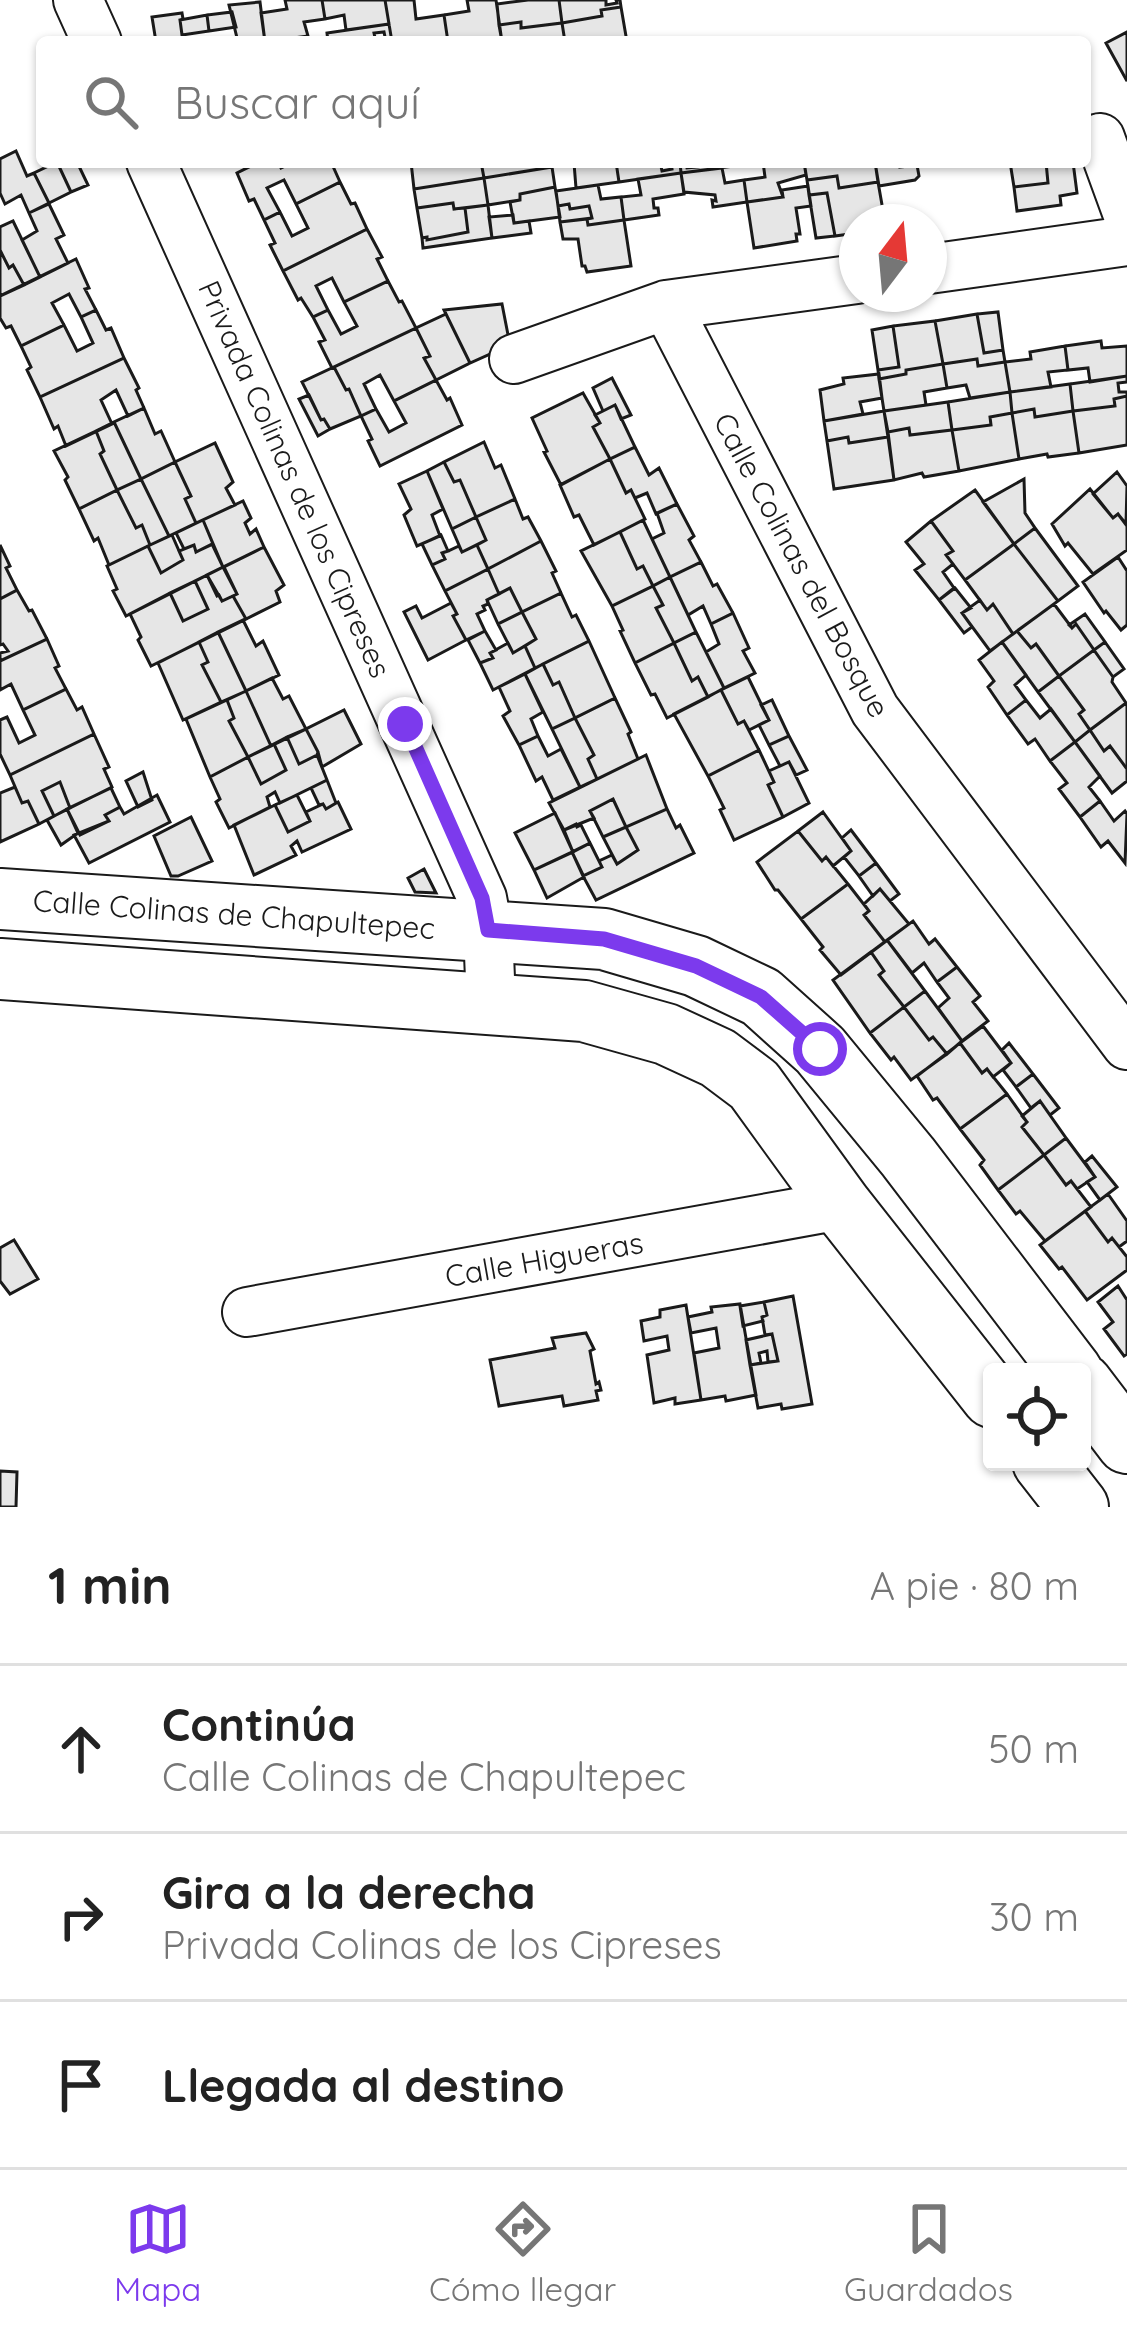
<!DOCTYPE html>
<html lang="es">
<head>
<meta charset="utf-8">
<style>
  body { margin:0; font-family:Quicksand,sans-serif; background:#f2f2f2; color:#222 }
  .controls { position:absolute; right:36px; bottom:36px; display:grid; overflow:hidden; border-radius:12px; box-shadow:0 3px 9px #0004 }
  .controls button { width:108px; height:108px; display:grid; place-items:center; padding:0; border:0; border-bottom:3px solid #e0e0e0; background:#fff; color:#222; font:60px sans-serif }
  .compass { position:absolute; left:839px; top:204px; width:108px; height:108px; border-radius:50%; background:#fff; box-shadow:0 3px 9px #0004; rotate:16deg }
  .stop { position:absolute; width:36px; height:36px; margin:-27px; border:9px solid #7c3aed; border-radius:50%; background:#fff }
  .stop.end { background:#7c3aed; border-color:#fff; box-shadow:0 3px 12px #0008 }
  .list { margin:0; padding:0; list-style:none }
  h2 { display:flex; justify-content:space-between; align-items:center; height:156px; margin:0; padding:0 48px; font-size:51px }
  h2 small { font-size:39px; font-weight:400; color:#767676 }
  .list li { display:grid; grid-template-columns:78px 1fr auto; gap:36px; align-items:center; box-sizing:border-box; height:168px; padding:0 48px; border-top:3px solid #e0e0e0 }
  .list b { display:block; font-size:45px; white-space:nowrap }
  .list p { margin:0; font-size:39px; white-space:nowrap; color:#767676 }
  .list em { font-size:39px; font-style:normal; color:#767676 }
  .icon { flex:none; width:66px; height:66px; fill:none; stroke:currentColor; stroke-width:2; stroke-linecap:round; stroke-linejoin:round }
  .map { position:relative; flex:none; width:1127px; height:1507px; overflow:hidden }
  .search { position:absolute; background:#fff; box-shadow:0 3px 9px #0004; left:36px; right:36px; top:36px; height:132px; display:flex; align-items:center; gap:30px; box-sizing:border-box; padding:0 42px; border-radius:12px; color:#767676; font-size:45px }
  .sheet { height:660px; background:#fff }
  nav { display:flex; justify-content:space-around; align-items:center; box-sizing:border-box; height:168px; border-top:3px solid #e0e0e0; background:#fff; font-size:33px; color:#767676 }
  nav a { display:grid; justify-items:center; gap:6px }
  nav .on { color:#7c3aed }
  .map>svg:first-child { display:block }
</style>
</head>
<body>
<div class="map">
<svg width="1127" height="1507" viewBox="0 0 1127 1507">
  <rect width="100%" height="100%" fill="#fff"/>
  <!-- building -->
  <path fill="#e6e6e6" stroke="#1a1a1a" stroke-width="3" d="M285 0H322L325 19 304 22 308 36 265 42 261 13 287 9Z
    M322 0H385L389 24 346 30 344 15 325 19Z
    M385 0H414L416 19 444 15 448 42H392Z
    M467 0H496L502 42H448L444 15 469 11Z
    M528 0H559L562 23 521 28V22L499 25 497 4Z
    M559 0H606V5L617 3 616 0H620L621 7 601 10 602 16 562 23Z
    M260 2 265 42H238L229 5Z
    M621 7 627 42H565L562 23 602 16 601 10Z
    M232 12 236 27 209 31 207 15Z
    M182 13 183 19 180 20 183 42H156L152 17Z
    M207 15 209 31 182 35 180 20Z
    M521 22V28L562 23 565 42H502L499 25Z
    M389 24 392 42H380H386L384 32 374 33 376 42H328L327 33Z
    M1127 32V81L1106 43Z
    M16 151 27 176 34 173 49 203 29 213 21 195 5 204 0 193V159Z
    M57 162 71 192 49 203 34 173Z
    M57 162H77L88 185 71 192Z
    M259 162H278L281 168 289 164 288 162H331L340 182 296 204 284 180 267 188 280 212 264 220 254 199 249 201 237 173Z
    M411 162H481L484 178 414 189Z
    M481 162H552V167L484 178Z
    M616 162H660L662 171 672 169 671 162H680L681 173 619 182Z
    M616 162 619 182 576 188 574 163Z
    M680 162H686L687 168 698 167 697 162H742V165L681 173Z
    M763 162H804L806 175 778 183 783 197 747 202 744 180 765 177Z
    M804 162H875L878 182 839 188 837 176 807 180Z
    M875 162H900V167L917 165 919 176 915 180 879 186Z
    M1010 162H1046L1048 183 1014 187Z
    M1046 162H1073L1077 193 1060 196 1061 205 1017 211 1014 187 1048 183Z
    M552 167 555 187 520 194V200L488 205 484 178Z
    M722 168 725 183 744 180 747 202 713 207 712 200 716 201 715 195 684 192 681 173Z
    M681 173 684 194 653 199 654 208H658L659 215 624 220 621 197 641 195 638 179Z
    M837 176 839 188 878 182 885 222H857V233L835 236 827 193 809 195 807 180Z
    M484 178 488 205 454 209 453 203 417 208 414 189Z
    M340 182 351 204 355 203 367 229 283 271 270 245 275 243 264 220 280 212 292 236 308 228 296 204Z
    M598 185 601 199 621 197 624 220 588 225 587 219 592 218 589 206 570 209 569 204 558 206 556 191Z
    M808 186 811 206 796 208 800 234H796L797 241 754 248 747 202 783 197 782 190Z
    M555 187 560 217 514 223 510 202 520 200V194Z
    M827 193 835 236 816 238 809 195Z
    M453 203 454 209 465 208 468 232 427 240V237L422 238 417 208Z
    M49 204 64 235 56 239 68 263 40 277 22 240 37 231 29 213Z
    M569 204 570 209 589 206 592 218 560 222 558 206Z
    M488 205 492 238 423 248 422 238 427 237V240L468 232 465 208Z
    M513 215 514 223 529 221 531 233 492 238 489 217Z
    M587 219 588 225 624 220 631 266 587 272 585 266H582L578 239H563L560 222Z
    M13 221 40 277 24 285 13 265 9 268 0 250V227Z
    M367 229 382 257 377 259 388 281 344 302 332 278 316 286 328 310 313 317 301 298 298 300 283 271Z
    M0 250 9 268 13 265 24 285 0 296Z
    M76 259 89 288 85 289 96 310 81 317 69 294 52 303 64 325 21 346 11 326 6 328 0 318V296Z
    M388 281 399 302 402 301 416 328 332 368 319 342 325 340 313 317 328 310 341 334 357 326 344 302Z
    M502 304 510 345 470 363 444 310Z
    M96 310 106 330 111 328 124 358 40 397 27 370 31 367 21 346 64 325 77 351 93 343 81 317Z
    M998 312 1003 350 984 353 977 314Z
    M446 314 470 363 436 380 424 358 430 356 416 328Z
    M977 314 984 353 1003 350 1005 362 978 366 977 359 943 364 935 321Z
    M935 321 943 364 906 370V374L879 379 878 370 899 367 893 326Z
    M893 326 899 367 878 370 872 330Z
    M416 328 430 356 424 358 436 380 394 401 380 375 364 384 376 409 361 416 349 389 346 390 334 367Z
    M1101 341 1102 348 1127 346V376L1090 382 1088 368 1068 370 1065 346Z
    M1065 346 1068 370 1048 372 1051 387 1010 392 1005 362 1031 359 1030 352Z
    M124 358 139 388 136 390 144 408 128 416 116 390 101 400 112 424 66 446 58 426 54 429 40 397Z
    M977 359 978 366 1005 362 1010 392 970 398 966 385 947 388 943 364Z
    M943 364 947 388 924 392 926 405 884 411 879 379 906 374V370Z
    M334 367 346 390 349 389 361 416 330 429 324 419 321 420 302 382Z
    M879 374 882 398 860 402 863 414 824 421 820 390 844 384 843 378Z
    M1127 376V382L1118 383 1119 392H1127V396L1114 399 1115 406 1073 411 1070 384Z
    M612 378 631 415 621 419 615 405 603 411 593 388Z
    M436 380 447 400 450 398 462 425 380 466 368 441 372 439 361 416 376 409 389 432 406 423 394 401Z
    M1070 384 1073 411 1035 417 1034 409 1012 413 1010 392Z
    M1010 392 1012 413 990 417 991 425 952 430 948 402Z
    M583 393 600 423 593 427 610 459 561 485 544 452 547 451 532 418Z
    M309 395 321 420 324 419 330 429 318 436 299 399Z
    M1127 396V445L1079 453 1073 411 1115 406 1114 399Z
    M948 402 952 430 910 435 909 428 888 432 884 411Z
    M615 405 635 447 610 459 593 427 600 423 595 415Z
    M144 408 155 434 161 431 175 462 141 479 114 422Z
    M1034 409 1035 417 1073 411 1079 453 1048 457 1047 454 1019 459 1012 413Z
    M884 411 888 437 849 443 848 437 827 441 824 421Z
    M1012 413 1019 459 959 471 952 430 991 425 990 417Z
    M114 422 141 479 117 490 100 454 104 451 96 431Z
    M909 428 910 435 952 430 959 471 924 477 922 473 894 480 888 432Z
    M96 431 104 451 100 454 117 490 79 509 65 480 68 477 54 451Z
    M848 437 849 443 888 437 894 480 834 489 827 441Z
    M484 442 495 468 501 465 515 499 476 517 460 480 454 482 444 462Z
    M215 443 233 482 226 488 235 505 196 523 185 499 191 496 175 462Z
    M635 447 649 475 659 468 677 504 656 514 647 493 635 498 631 490 626 493 610 459Z
    M610 459 626 493 631 490 645 519 594 545 579 515 574 517 560 485Z
    M175 462 191 496 185 499 196 523 169 536 141 479Z
    M444 462 454 482 460 480 476 517 452 529 427 471Z
    M427 471 443 509 432 515 440 536 417 546 404 515 411 509 399 484Z
    M1117 472 1127 486 1126 524 1118 514 1113 518 1093 494Z
    M141 479 169 536 150 545 142 525 136 528 117 490Z
    M1024 479 1025 513 1035 528 1014 544 983 502Z
    M1090 489 1113 518 1118 514 1127 526V550L1093 574 1068 543 1065 546 1052 524Z
    M117 490 136 528 142 525 150 545 109 565 98 538 94 541 79 509Z
    M975 490 1014 544 965 580 946 555 953 551 931 521Z
    M515 499 523 519 528 517 541 541 488 569 477 545 486 540 476 517Z
    M243 501 251 518 245 523 250 534 256 529 264 547 223 567 203 520Z
    M677 504 694 536 689 540 701 562 670 577 652 539 664 533 657 513Z
    M476 517 486 540 462 552 452 529Z
    M203 520 213 544 196 552 194 545 184 549 176 533Z
    M643 520 670 577 653 586 643 566 637 569 620 532Z
    M931 521 953 551 946 555 953 564 943 572 954 588 939 600 915 570 924 564 906 542Z
    M1035 528 1078 586 1058 601 1014 544Z
    M620 532 637 569 643 566 653 586 612 606 581 551Z
    M172 535 183 560 161 573 148 546Z
    M441 535 448 551 442 553 445 559 432 565 422 544Z
    M541 541 556 571 552 573 561 593 522 612 510 588 499 594 488 569Z
    M212 544 223 567 126 616 113 591 117 589 107 566 148 546 161 573 183 560 179 551 194 545 196 552Z
    M1014 544 1058 601 1013 634 993 604 987 610 965 580Z
    M0 545 10 566 6 568 17 590 0 599Z
    M477 545 488 569 445 591 432 565 445 559 442 553 448 551 459 546 462 552Z
    M264 547 284 585 276 591 280 602 246 619 233 596 237 594 224 567Z
    M1118 557 1127 571V625L1121 630 1106 611 1104 613 1083 582Z
    M701 562 713 586 717 584 733 613 711 624 703 606 688 615 670 577Z
    M223 567 237 594 222 601 207 575Z
    M488 569 499 594 487 600 488 604 483 606 485 610 477 614 485 631 466 640 453 616 457 614 445 591Z
    M207 575 217 596 219 595 222 601 233 596 246 619 151 666 138 640 141 637 130 614 170 593 183 621 208 609 195 581Z
    M670 577 696 632 674 643 656 608 663 605 653 586Z
    M195 581 208 609 183 621 170 593Z
    M653 586 663 605 656 608 674 643 635 663 620 631 623 630 612 606Z
    M510 588 522 612 498 624 487 600Z
    M955 588 971 608 962 613 972 627 964 633 939 600Z
    M17 590 29 611 32 610 47 639 0 661V653L8 651 3 644 0 645V599Z
    M561 593 572 617 576 615 589 641 535 668 525 646 536 639 522 612Z
    M980 600 987 610 993 604 1013 634 990 651 962 613Z
    M451 603 457 614 453 616 466 640 428 660 404 612 416 606 422 618Z
    M1054 604 1072 628 1076 624 1094 650 1059 676 1036 644 1031 648 1017 631Z
    M522 612 536 639 513 653 498 624Z
    M733 613 749 648 743 651 755 673 724 688 706 652 719 644 711 624Z
    M1085 614 1105 642 1094 650 1076 624 1072 628 1069 625Z
    M243 620 256 646 263 641 279 675 246 691 218 632Z
    M485 631 496 650 490 653 493 658 480 663 468 640Z
    M1017 631 1031 648 1036 644 1059 676 1038 692 1002 642Z
    M218 632 246 691 221 702 202 665 208 662 199 642Z
    M696 632 724 688 708 697 698 677 692 681 674 643Z
    M47 639 59 666 55 668 66 689 23 710 11 684 0 690V661Z
    M589 641 615 698 575 718 559 682 553 685 543 664Z
    M199 642 208 662 202 665 221 702 183 720 158 663Z
    M1002 642 1026 675 1015 685 1026 700 1007 715 988 687 994 681 979 660Z
    M1105 642 1124 669 1113 677 1094 650Z
    M508 643 513 653 525 646 535 668 493 690 480 663 493 658 490 653Z
    M674 643 692 681 698 677 708 697 667 718 655 694 651 695 635 663Z
    M1094 650 1113 677 1112 682 1126 703 1090 730 1079 714 1084 710 1059 676Z
    M543 664 553 685 559 682 575 718 552 729 525 674Z
    M525 674 543 712 531 719 538 736 519 745 503 716 510 711 499 687Z
    M1059 676 1084 710 1079 714 1090 730 1075 742 1038 692Z
    M748 677 769 720 749 730 744 721 738 724 721 690Z
    M272 678 283 699 289 696 306 729 271 746 246 691Z
    M66 689 77 710 82 707 94 734 10 775 0 754V720L7 717 19 743 35 735 23 710Z
    M721 690 738 724 744 721 759 750 708 776 674 714Z
    M246 691 271 746 248 757 229 721 234 718 227 700Z
    M615 698 631 732 628 734 638 759 597 779 588 759 594 755 575 718Z
    M227 700 234 718 229 721 248 757 210 777 186 719Z
    M772 700 789 736 769 745 759 725 769 720 761 705Z
    M1026 700 1040 718 1051 709 1075 742 1050 761 1035 739 1028 744 1007 715Z
    M1126 703 1127 704V769L1110 746 1104 751 1090 730Z
    M344 710 361 744 322 767 318 752 306 729Z
    M575 718 594 755 588 759 597 779 580 787 552 729Z
    M306 729 318 752 317 755 299 764 287 737Z
    M1090 730 1104 751 1110 746 1127 769V781L1112 793 1075 742Z
    M94 734 109 767 104 769 112 787 70 808 60 782 42 791 54 816 39 824 28 801 22 803 10 775Z
    M538 736 548 756 561 749 580 787 553 800 542 777 536 781 519 745Z
    M789 736 807 770 796 775 789 762 780 766 769 745Z
    M287 737 299 764 317 755 327 780 280 803 275 792 267 797 270 807 229 828 216 802 220 799 210 777 248 757 261 784 286 770 274 744Z
    M1075 742 1100 776 1089 787 1100 801 1080 817 1059 789 1067 783 1050 761Z
    M274 744 286 770 261 784 248 757Z
    M759 750 774 782 768 785 783 817 734 840 720 810 724 808 708 776Z
    M646 755 667 809 626 827 613 799 590 811 594 818 564 830 549 803Z
    M789 762 809 803 783 817 768 785 774 782 769 771Z
    M143 772 152 800 138 807 126 781Z
    M327 780 336 803 326 809 323 804 319 805 311 788Z
    M60 782 70 808 54 816 42 791Z
    M15 787 22 803 28 801 39 824 0 842V793Z
    M111 788 120 807 105 815 109 821 80 835 67 809Z
    M157 795 170 822 89 863 74 835 109 821 105 815 120 807 124 814Z
    M297 795 310 821 288 832 275 805Z
    M613 799 626 827 603 837 590 811Z
    M1100 801 1114 821 1125 811 1127 814 1125 863 1108 841 1101 847 1080 817Z
    M338 802 351 829 302 852 297 841 291 846 296 855 254 875 234 825 275 805 288 832 310 821 306 812 323 804 326 809Z
    M67 809 78 833 61 845 47 820Z
    M667 809 676 828 680 825 694 853 596 900 583 876 602 867 599 861 612 855 617 864 638 850 626 827Z
    M823 812 851 851 833 866 826 857 822 861 798 831Z
    M555 813 573 852 534 870 515 833Z
    M191 817 212 861 178 876H171L154 836Z
    M576 824 577 827 581 825 590 843 573 852 564 830Z
    M626 827 638 850 617 864 603 837Z
    M851 830 876 863 859 876 844 857 851 851 842 838Z
    M798 831 822 861 826 857 848 884 801 919 778 890H775L757 862Z
    M590 843 602 867 583 876 572 852Z
    M572 852 584 877 547 898 534 870Z
    M876 863 899 894 890 901 880 889 873 896 859 876Z
    M424 869 436 893 415 892 408 878Z
    M848 884 869 911 864 915 885 942 841 975 820 950 823 947 801 919Z
    M880 889 909 924 885 942 864 915 869 911 864 904Z
    M913 921 929 944 935 939 957 967 937 982 924 963 912 973 887 940Z
    M887 940 925 991 904 1007 879 975 884 971 871 952Z
    M871 952 884 971 879 975 904 1007 870 1033 833 980Z
    M957 967 980 996 973 1002 988 1021 962 1041 938 1008 949 998 937 982Z
    M925 991 962 1041 947 1054 933 1037 929 1040 904 1007Z
    M904 1007 929 1040 933 1037 947 1054 911 1080 894 1057 891 1060 870 1033Z
    M983 1026 1011 1063 993 1077 987 1069 982 1073 960 1043Z
    M960 1043 982 1073 987 1069 1007 1094 960 1129 937 1098 933 1100 917 1076Z
    M1009 1043 1033 1074 1016 1087 1003 1070 1011 1063 1002 1050Z
    M1033 1074 1059 1108 1050 1115 1040 1101 1031 1108 1016 1087Z
    M1007 1094 1027 1122 1022 1127 1044 1155 998 1190 980 1165 984 1160 960 1129Z
    M1040 1101 1066 1138 1044 1155 1022 1127 1027 1122 1022 1116Z
    M1066 1138 1095 1177 1077 1189 1071 1181 1066 1185 1044 1155Z
    M1044 1155 1066 1185 1071 1181 1091 1207 1045 1241 1020 1211 1016 1214 998 1190Z
    M1092 1156 1117 1187 1100 1200 1087 1182 1095 1177 1085 1162Z
    M1108 1194 1127 1221V1241L1119 1247 1112 1238 1108 1242 1085 1211Z
    M1085 1211 1108 1242 1112 1238 1127 1257V1270L1087 1300 1062 1267 1059 1269 1040 1245Z
    M14 1240 38 1279 10 1294 0 1281V1248Z
    M1118 1286 1127 1300V1354L1124 1356 1104 1329 1113 1322 1098 1302Z
    M793 1296 812 1404 782 1409 781 1404 758 1408 750 1365 778 1361 772 1334 765 1335 762 1317 767 1315 764 1302Z
    M764 1302 767 1315 762 1317 763 1321 743 1326 740 1306Z
    M740 1304 756 1395 726 1401 725 1396 701 1400 694 1353 719 1348 716 1328 691 1333 688 1317 712 1312 711 1307Z
    M686 1305 701 1400 675 1404V1398L654 1403 647 1355 669 1350 667 1336 644 1341 641 1321 660 1317V1310Z
    M586 1333 594 1349 590 1351 596 1384 599 1382 601 1390 596 1391 598 1400 564 1406 562 1396 499 1406 490 1360 555 1348 552 1338Z
    M772 1334 778 1361 768 1362 767 1351 759 1353 761 1363 750 1365 746 1340Z
    M0 1471 17 1472 16 1507H0Z"/>
  <g fill="none" stroke-linecap="round" stroke-linejoin="round">
    <!-- minor casing -->
    <g stroke="#1a1a1a" stroke-width="52">
      <path id="minor" d="M78 0 97 42
        M1100 138 1127 212
        M151 162 482 898 488 930 491 1003
        M929 269 1127 241
        M666 305 875 710 1127 1045
        M514 359 666 305 857 279
        M247 1312 841 1205"/>
    </g>
    <!-- tertiary casing -->
    <g stroke="#1a1a1a" stroke-width="64">
      <path id="tertiary" d="M0 899 604 939 696 966 761 997 820 1050 908 1157 1072 1372
        M0 969 584 1011 666 1034 718 1058 754 1085 841 1205 992 1397
        M1082 1384 1127 1443
        M1043 1462 1078 1507"/>
    </g>
    <!-- minor -->
    <use href="#minor" stroke="#fff" stroke-width="48"/>
    <!-- tertiary -->
    <use href="#tertiary" stroke="#fff" stroke-width="60"/>
  </g>
  <g fill="none" stroke-linecap="round" stroke-linejoin="round">
    <!-- route -->
    <path stroke="#7c3aed" stroke-width="15" d="M405 724 482 898 488 930 604 939 696 966 761 997 820 1049"/>
  </g>
  <g text-anchor="middle" dominant-baseline="central" stroke-width="9" stroke-linejoin="round" paint-order="stroke">
    <!-- street labels -->
    <g font-size="30" fill="#1a1a1a" stroke="#fff">
      <text transform="translate(295 479) rotate(66)">Privada Colinas de los Cipreses</text>
      <text transform="translate(802 565) rotate(62)">Calle Colinas del Bosque</text>
      <text transform="translate(234 914) rotate(4)">Calle Colinas de Chapultepec</text>
      <text transform="translate(544 1259) rotate(-10)">Calle Higueras</text>
    </g>
  </g>
</svg>
<div class="controls">
<button><svg class="icon" aria-label="locate" viewBox="0 0 24 24"><circle cx="12" cy="12" r="6"/><path d="M12 2v4M12 18v4M2 12h4M18 12h4"/></svg></button>
</div>
<svg class="compass" viewBox="-18 -18 36 36"><path d="M0-13l5 13h-10z" fill="#e53935"/><path d="M0 13l5-13h-10z" fill="#767676"/></svg>
<div class="stop" style="left:820px;top:1049px"></div>
<div class="stop end" style="left:405px;top:724px"></div>
<div class="search"><svg class="icon" aria-label="search" viewBox="0 0 24 24"><circle cx="10" cy="10" r="6"/><path d="M15 15l6 6"/></svg>Buscar aquí</div>
</div>
<section class="sheet">
<h2>1 min<small>A pie · 80 m</small></h2>
<ul class="list">
<li><svg class="icon" aria-label="ahead" viewBox="0 0 24 24"><path d="M12 20V5M6 11l6-6 6 6"/></svg><div><b>Continúa</b><p>Calle Colinas de Chapultepec</p></div><em>50 m</em></li>
<li><svg class="icon" aria-label="right" viewBox="0 0 24 24"><path d="M7 20v-9h11M14 6l5 5-5 5"/></svg><div><b>Gira a la derecha</b><p>Privada Colinas de los Cipreses</p></div><em>30 m</em></li>
<li><svg class="icon" aria-label="arrive" viewBox="0 0 24 24"><path d="M6 21V4h12l-3 4 3 4H6"/></svg><div><b>Llegada al destino</b></div></li>
</ul>
</section>
<nav>
<a class="on"><svg class="icon" aria-label="map" viewBox="0 0 24 24"><path d="M3 6l6-2 6 2 6-2v14l-6 2-6-2-6 2zM9 4v14M15 6v14"/></svg>Mapa</a>
<a><svg class="icon" aria-label="directions" viewBox="0 0 24 24"><path d="M12 3l9 9-9 9-9-9zM9 14v-3h6M13 9l2 2-2 2"/></svg>Cómo llegar</a>
<a><svg class="icon" aria-label="saved" viewBox="0 0 24 24"><path d="M7 4h10v16l-5-4-5 4z"/></svg>Guardados</a>
</nav>
</body>
</html>
